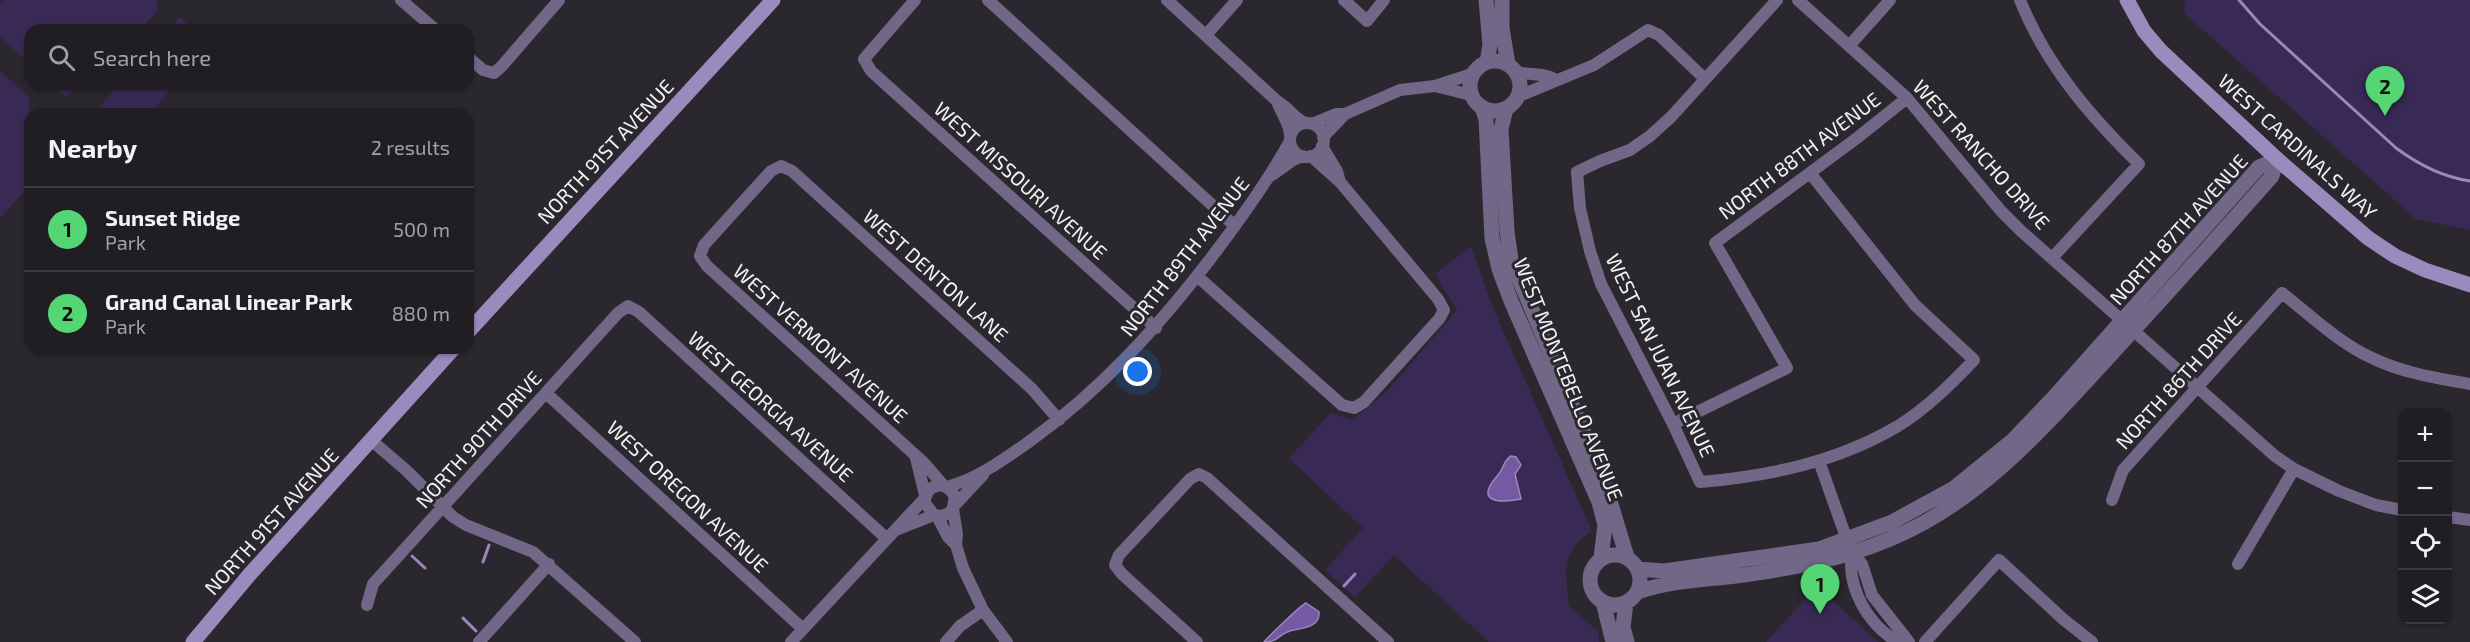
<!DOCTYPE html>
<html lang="en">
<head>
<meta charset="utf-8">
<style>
  body { margin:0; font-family:"Exo 2",sans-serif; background:#28272a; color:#f1f3f6 }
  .controls { position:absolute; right:18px; bottom:18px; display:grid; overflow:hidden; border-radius:12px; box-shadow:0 2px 4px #0004 }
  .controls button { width:54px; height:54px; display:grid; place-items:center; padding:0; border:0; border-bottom:2px solid #3d3c40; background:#201e22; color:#f1f3f6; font:30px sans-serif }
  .you { position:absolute; left:1138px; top:372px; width:21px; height:21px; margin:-15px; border:4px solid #fff; border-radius:50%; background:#1a73e8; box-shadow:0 0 0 9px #1a73e833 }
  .badge { display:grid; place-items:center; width:39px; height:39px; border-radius:50%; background:#53d673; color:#111; font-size:20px; font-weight:700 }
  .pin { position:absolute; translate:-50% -50px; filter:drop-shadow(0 2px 3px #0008) }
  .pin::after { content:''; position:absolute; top:32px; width:21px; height:18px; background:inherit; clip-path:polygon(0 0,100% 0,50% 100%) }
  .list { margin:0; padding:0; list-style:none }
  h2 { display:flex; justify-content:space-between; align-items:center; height:78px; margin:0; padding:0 24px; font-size:26px }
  h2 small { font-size:20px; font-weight:400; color:#a2a2a5 }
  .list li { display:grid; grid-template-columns:39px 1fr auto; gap:18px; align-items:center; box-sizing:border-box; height:84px; padding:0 24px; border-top:2px solid #3d3c40 }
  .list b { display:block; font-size:22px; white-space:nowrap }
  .list p { margin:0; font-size:20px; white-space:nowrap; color:#a2a2a5 }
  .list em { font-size:20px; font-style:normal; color:#a2a2a5 }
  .icon { flex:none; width:33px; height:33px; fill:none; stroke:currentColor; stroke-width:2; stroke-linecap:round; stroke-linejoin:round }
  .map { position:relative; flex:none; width:2470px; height:642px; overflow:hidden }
  .search { position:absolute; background:#201e22; box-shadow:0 2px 4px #0004; left:24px; top:24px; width:450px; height:66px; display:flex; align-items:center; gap:15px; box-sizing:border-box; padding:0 21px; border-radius:18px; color:#a2a2a5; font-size:22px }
  .panel { position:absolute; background:#201e22; box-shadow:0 2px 4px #0004; left:24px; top:108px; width:450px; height:246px; border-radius:18px }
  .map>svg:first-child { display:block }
</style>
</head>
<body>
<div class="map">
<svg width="2470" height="642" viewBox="0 0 2470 642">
  <rect width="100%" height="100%" fill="#2a282e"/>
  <!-- green -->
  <path fill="#392a55" d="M3 0H157V11L140 30H30V64L0 37V3Z
    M2185 0H2470V230L2416 219 2184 13Z
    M180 17 194 30H169Z
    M0 71 29 97 30 186 0 218Z
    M52 84H78L66 97Z
    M120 84H176L149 114H109L100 106Z
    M1471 246 1493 308 1592 531C1560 552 1565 572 1569 606L1598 631 1599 642H1489L1394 555 1355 597 1325 570 1363 528 1289 458 1331 413 1353 420 1389 389 1457 310 1435 274Z
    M1817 586 1878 642H1766Z"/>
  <!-- water -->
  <path fill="#735aa2" stroke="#98b" stroke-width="1.5" d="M1511 456 1516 457 1521 465 1515 474 1521 499C1500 503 1473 503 1498 475 1504 468 1503 461 1511 456Z
    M1306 603 1319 612C1320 628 1302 628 1290 631 1278 634 1279 642 1264 642 1269 636 1301 605 1306 603Z"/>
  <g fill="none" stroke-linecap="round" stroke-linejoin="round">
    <!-- stream -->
    <path stroke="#98b" stroke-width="3" d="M2239 0 2260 24 2396 148C2419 165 2442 177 2470 181
      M412 556 425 568
      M483 562 489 545
      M1344 586 1355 574
      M463 618 476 631"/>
    <!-- minor -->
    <path stroke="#716787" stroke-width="12" d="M401 0 436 30
      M915 0 864 59 871 71 1156 328
      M988 0 1235 226
      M1167 0 1277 101C1289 107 1295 120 1306 123
      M1344 0 1367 21 1384 0
      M1777 0 1671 117 1650 136 1630 150 1600 161 1577 172 1580 208 1590 251 1601 284 1673 424 1700 482C1770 476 1837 462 1898 426 1927 408 1951 384 1974 360L1915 305 1810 173
      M1798 0 1907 98 2001 211 2021 231 2275 456 2294 469 2339 491 2376 505 2402 510
      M2020 0C2046 65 2090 116 2139 164L2052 258
      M1206 35 1237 0
      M1849 46 1890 0
      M468 57 483 70 494 73 502 66 559 0
      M1516 72C1528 75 1545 73 1554 79
      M1435 86 1471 95
      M1519 96 1594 65 1648 30 1659 35 1705 79
      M1277 101C1281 114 1290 123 1290 136
      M1290 140a17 17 0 1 1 34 0a17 17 0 1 1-34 0Z
      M1312 124 1336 114H1345L1400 90 1435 86 1472 74
      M1323 137 1345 114
      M1322 146 1337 171 1340 182
      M1272 175 1293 160 1303 156
      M1197 276 1342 405 1354 408 1364 402 1439 319 1444 310 1438 299 1340 182 1311 156
      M546 393 803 629
      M1673 424 1787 368 1715 243 1857 138 1907 98
      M371 440 407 471 453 517 466 525 533 552 635 642
      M916 458 925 495
      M1819 461 1847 540 1852 552 1862 564 1872 595 1909 642
      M943 485 924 463 707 266 700 256 704 245 771 171 781 166 792 171 1032 389 1059 420
      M947 487C979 478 1003 460 1030 441 1101 390 1158 327 1211 258 1240 220 1267 183 1290 141
      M2112 500 2123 470 2282 293C2310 315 2339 343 2372 358 2403 373 2436 378 2470 384
      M955 505 983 475
      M953 509 957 534 956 545 963 568 983 610 1007 642
      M937 516 948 537 956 545
      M2448 517 2470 520
      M896 530 934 515 943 516 952 511 955 497C947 479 925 483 925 503L934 515
      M1852 552C1846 587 1868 625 1898 642
      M2238 564 2294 469
      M367 605 373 584 618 313 628 306 639 312 886 538
      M479 642 549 564
      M791 642 925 498
      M946 642 960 626 983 610
      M1197 642 1122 574 1115 565 1119 555 1190 479 1199 474 1207 478 1388 642
      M1925 642 1999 560 2063 619 2092 642"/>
    <!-- tertiary -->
    <path stroke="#716787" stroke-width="15" d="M1486 0 1490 45 1487 62
      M1502 0V28L1508 64
      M1470 86a25 25 0 1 1 50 0a25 25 0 1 1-50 0Z
      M1482 108 1486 119 1492 238 1499 269 1511 301 1599 502 1605 525 1601 558
      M1506 109 1501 129 1507 231 1511 260 1603 478 1627 557
      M1590 580a25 25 0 1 1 50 0a25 25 0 1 1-50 0Z
      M1638 569 1664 571 1819 549 1892 522 1954 488 2013 440 2054 397 2259 167 2277 159
      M1638 592C1669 581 1702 580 1736 576 1788 569 1841 560 1890 539 1980 502 2043 428 2108 358 2163 298 2218 237 2272 176L2277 159
      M1603 602 1613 642
      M1626 603 1623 627 1627 642"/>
    <!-- secondary -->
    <path stroke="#9a8abd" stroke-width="15" d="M2127 0 2144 31 2161 51 2277 159 2368 238 2395 256 2425 270 2470 285
      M468 332 773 0
      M193 642 250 574 454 348"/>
  </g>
  <g text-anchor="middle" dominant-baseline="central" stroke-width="6" stroke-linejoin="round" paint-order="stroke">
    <!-- street labels -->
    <g font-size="20" fill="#f3f2f6" stroke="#2a282e">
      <text transform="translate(2298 146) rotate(42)">WEST CARDINALS WAY</text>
      <text transform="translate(605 151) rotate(-47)">NORTH 91ST AVENUE</text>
      <text transform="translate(1982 154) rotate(48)">WEST RANCHO DRIVE</text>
      <text transform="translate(1799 155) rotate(-37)">NORTH 88TH AVENUE</text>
      <text transform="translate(1021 180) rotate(42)">WEST MISSOURI AVENUE</text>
      <text transform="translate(2178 229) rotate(-48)">NORTH 87TH AVENUE</text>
      <text transform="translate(1184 256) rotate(-52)">NORTH 89TH AVENUE</text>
      <text transform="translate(936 275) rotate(42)">WEST DENTON LANE</text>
      <text transform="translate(821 343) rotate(42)">WEST VERMONT AVENUE</text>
      <text transform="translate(1661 355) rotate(64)">WEST SAN JUAN AVENUE</text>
      <text transform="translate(1569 379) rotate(68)">WEST MONTEBELLO AVENUE</text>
      <text transform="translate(2178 380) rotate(-48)">NORTH 86TH DRIVE</text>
      <text transform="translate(771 406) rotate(42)">WEST GEORGIA AVENUE</text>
      <text transform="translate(478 439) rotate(-48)">NORTH 90TH DRIVE</text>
      <text transform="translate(688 496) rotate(43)">WEST OREGON AVENUE</text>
      <text transform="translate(271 521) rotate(-48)">NORTH 91ST AVENUE</text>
    </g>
  </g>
</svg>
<div class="controls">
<button>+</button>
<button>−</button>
<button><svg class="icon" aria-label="locate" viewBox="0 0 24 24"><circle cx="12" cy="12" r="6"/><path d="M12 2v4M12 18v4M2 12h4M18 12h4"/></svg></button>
<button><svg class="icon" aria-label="layers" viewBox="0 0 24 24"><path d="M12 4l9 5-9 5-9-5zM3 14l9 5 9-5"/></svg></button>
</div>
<div class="you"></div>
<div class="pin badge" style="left:1820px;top:614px">1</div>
<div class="pin badge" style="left:2385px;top:116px">2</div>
<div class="search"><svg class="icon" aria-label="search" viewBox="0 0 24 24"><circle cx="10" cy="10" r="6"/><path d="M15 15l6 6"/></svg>Search here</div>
<section class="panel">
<h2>Nearby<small>2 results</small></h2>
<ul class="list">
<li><span class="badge">1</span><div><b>Sunset Ridge</b><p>Park</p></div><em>500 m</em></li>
<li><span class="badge">2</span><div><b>Grand Canal Linear Park</b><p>Park</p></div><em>880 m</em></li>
</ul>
</section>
</div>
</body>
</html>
